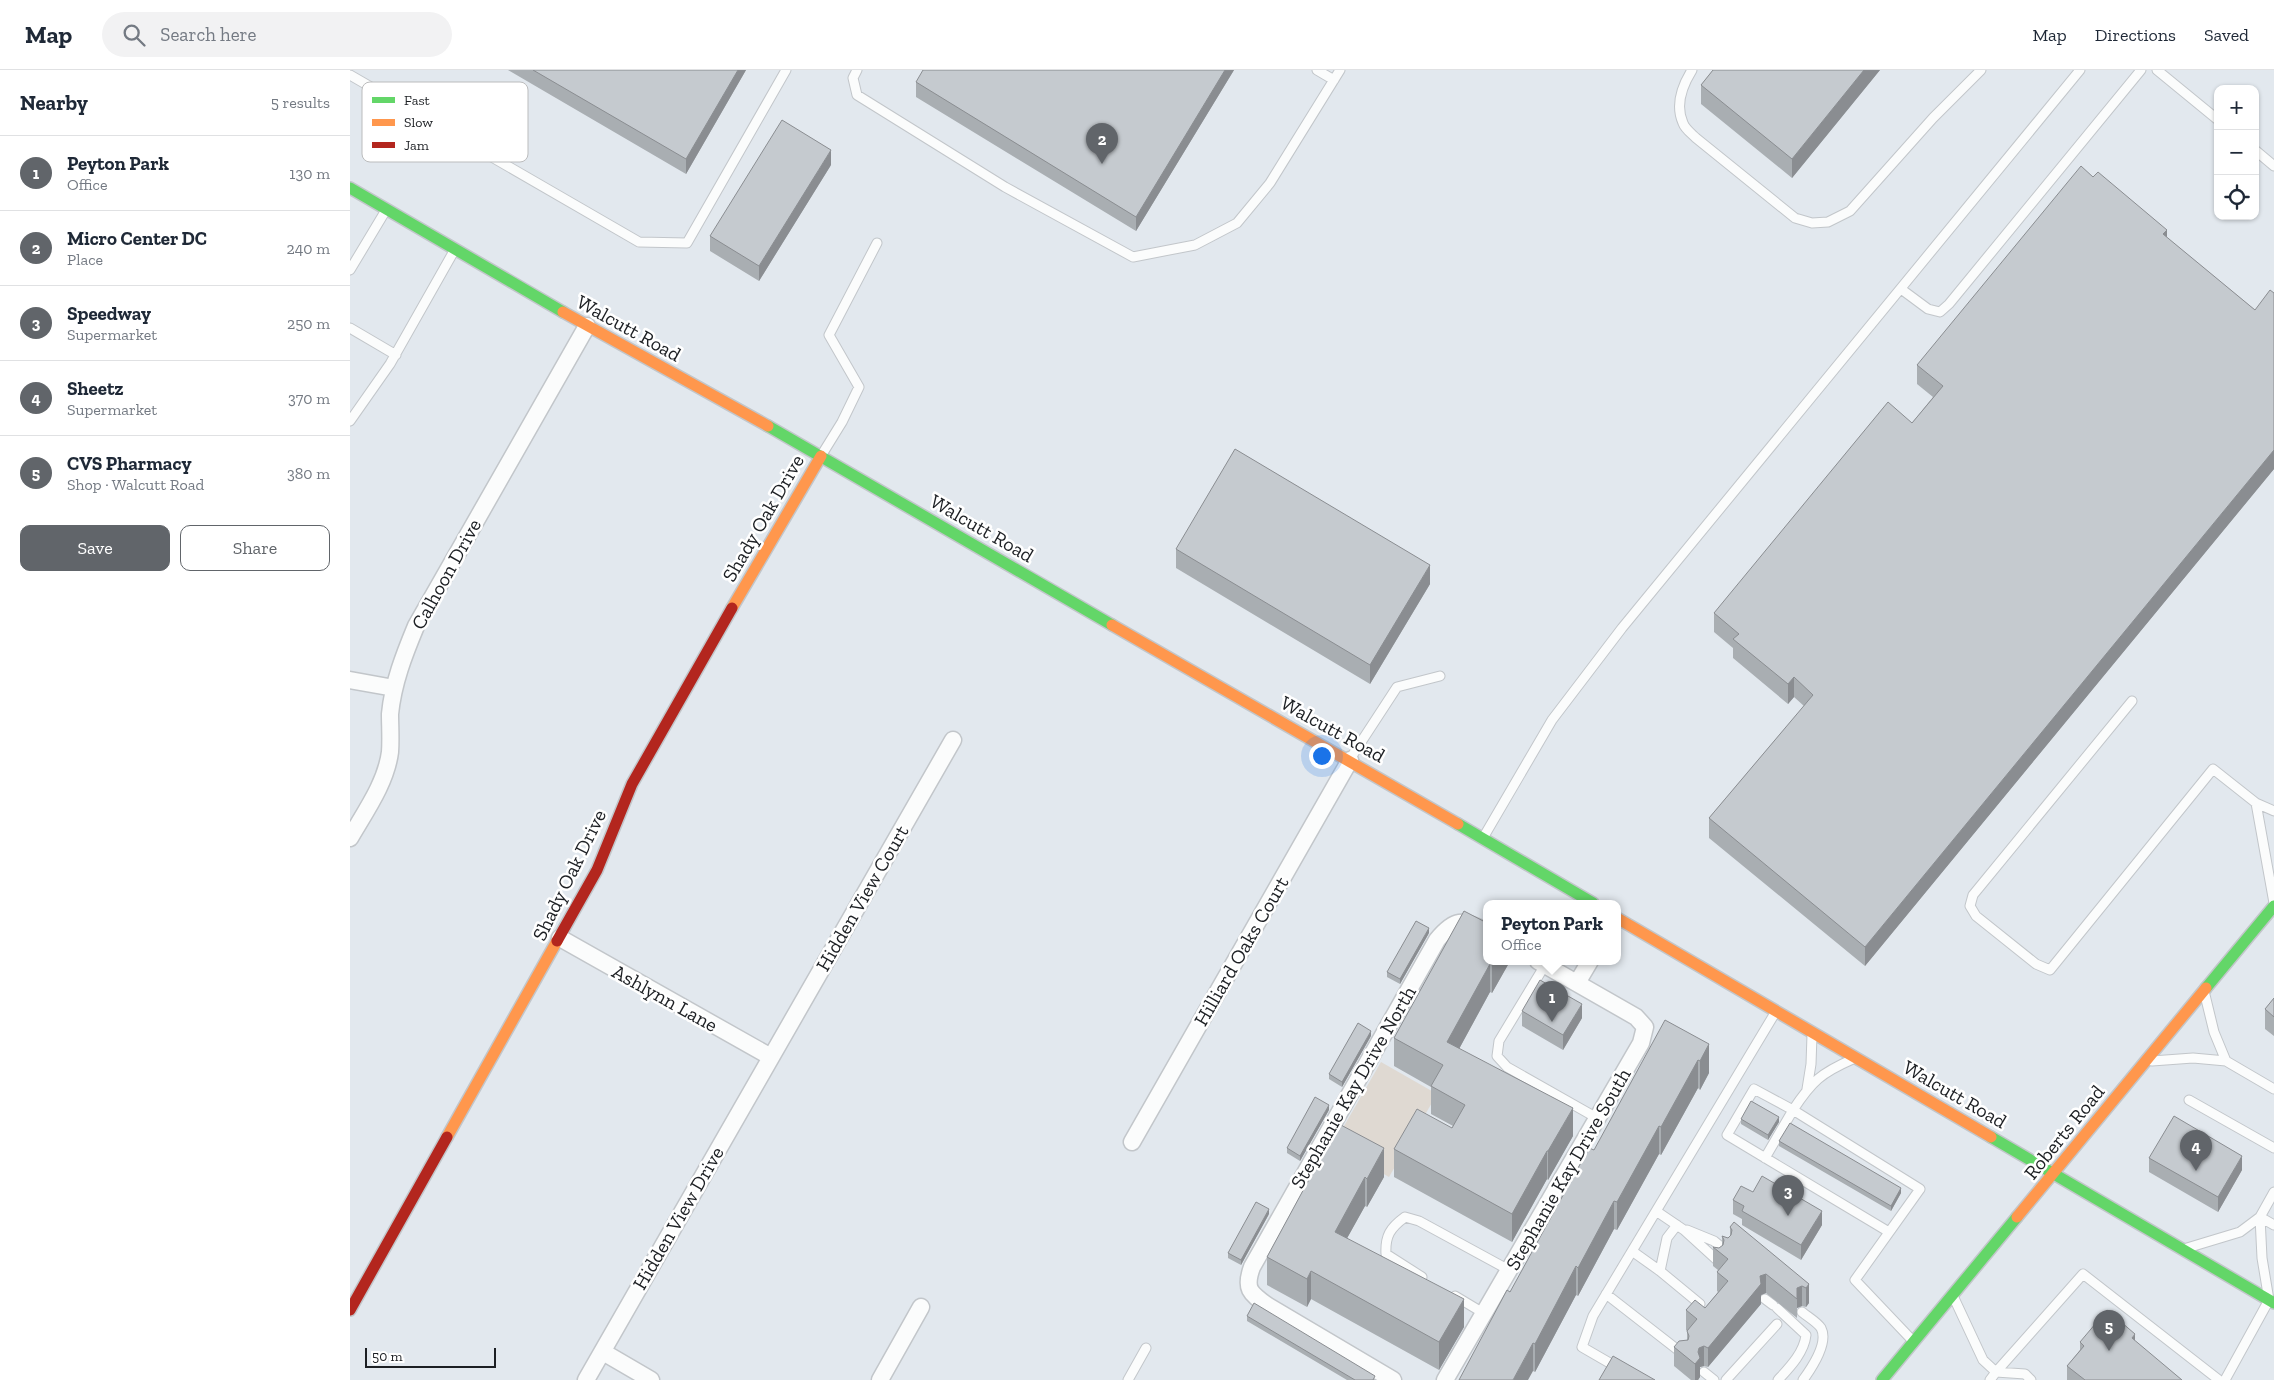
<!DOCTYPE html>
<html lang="en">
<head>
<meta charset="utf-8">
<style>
  body { margin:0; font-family:"Zilla Slab",serif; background:#f2f2f3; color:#1f2937 }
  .controls { position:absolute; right:15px; top:15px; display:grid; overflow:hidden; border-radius:10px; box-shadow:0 1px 4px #0004 }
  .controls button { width:45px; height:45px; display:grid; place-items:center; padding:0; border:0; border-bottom:1px solid #e0e1e3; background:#fff; color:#1f2937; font:25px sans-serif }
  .scale { position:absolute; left:15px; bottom:12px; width:131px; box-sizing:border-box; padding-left:5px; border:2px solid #1c1f23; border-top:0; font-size:14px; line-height:18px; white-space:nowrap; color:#1c1f23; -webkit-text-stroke:4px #fff; paint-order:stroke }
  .you { position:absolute; left:971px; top:685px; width:18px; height:18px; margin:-12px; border:4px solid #fff; border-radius:50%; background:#1a73e8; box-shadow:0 0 0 8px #1a73e833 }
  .badge { display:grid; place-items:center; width:32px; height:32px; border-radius:50%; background:#61656a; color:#fff; font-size:16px; font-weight:700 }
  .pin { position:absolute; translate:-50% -41px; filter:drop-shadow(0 1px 2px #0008) }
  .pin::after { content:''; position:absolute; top:26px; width:18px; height:15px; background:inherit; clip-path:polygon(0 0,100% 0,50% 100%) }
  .popup { position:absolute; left:1133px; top:830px; width:138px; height:65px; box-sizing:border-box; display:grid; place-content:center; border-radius:10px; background:#fff; filter:drop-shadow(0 1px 4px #0005); font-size:16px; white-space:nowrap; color:#747a83 }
  .popup b { font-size:19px; color:#1f2937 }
  .popup::after { content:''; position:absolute; left:50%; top:100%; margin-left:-10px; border:10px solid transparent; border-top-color:#fff }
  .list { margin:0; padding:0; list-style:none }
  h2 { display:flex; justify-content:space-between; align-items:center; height:65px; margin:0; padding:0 20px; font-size:21px }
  h2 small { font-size:16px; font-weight:400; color:#747a83 }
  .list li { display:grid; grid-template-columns:32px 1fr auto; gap:15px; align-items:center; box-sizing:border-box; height:75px; padding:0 20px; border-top:1px solid #e0e1e3 }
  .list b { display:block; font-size:19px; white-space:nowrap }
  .list p { margin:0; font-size:16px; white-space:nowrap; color:#747a83 }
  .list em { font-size:16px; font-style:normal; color:#747a83 }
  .actions { display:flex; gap:10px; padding:15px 20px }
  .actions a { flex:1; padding:11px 0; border:1px solid #61656a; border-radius:10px; text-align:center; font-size:18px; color:#61656a }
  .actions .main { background:#61656a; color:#fff }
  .icon { flex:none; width:28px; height:28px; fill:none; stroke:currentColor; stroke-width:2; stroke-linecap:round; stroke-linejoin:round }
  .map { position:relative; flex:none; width:1924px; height:1310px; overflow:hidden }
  header { display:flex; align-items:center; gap:30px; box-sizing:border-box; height:70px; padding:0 25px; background:#fff; border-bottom:1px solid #e0e1e3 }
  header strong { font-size:24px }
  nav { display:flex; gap:28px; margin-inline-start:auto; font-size:18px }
  .search { width:350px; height:45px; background:#f2f2f3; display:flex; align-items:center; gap:12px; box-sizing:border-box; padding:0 18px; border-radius:28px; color:#747a83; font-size:19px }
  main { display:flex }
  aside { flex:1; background:#fff }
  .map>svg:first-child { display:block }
</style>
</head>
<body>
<header>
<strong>Map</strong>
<div class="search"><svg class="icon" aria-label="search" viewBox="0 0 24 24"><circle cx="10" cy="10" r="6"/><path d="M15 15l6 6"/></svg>Search here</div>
<nav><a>Map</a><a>Directions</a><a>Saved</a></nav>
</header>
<main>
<aside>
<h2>Nearby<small>5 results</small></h2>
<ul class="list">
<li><span class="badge">1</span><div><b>Peyton Park</b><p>Office</p></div><em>130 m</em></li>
<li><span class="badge">2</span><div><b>Micro Center DC</b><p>Place</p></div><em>240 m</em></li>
<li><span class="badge">3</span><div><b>Speedway</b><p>Supermarket</p></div><em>250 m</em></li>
<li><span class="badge">4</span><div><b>Sheetz</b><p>Supermarket</p></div><em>370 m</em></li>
<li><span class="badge">5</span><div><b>CVS Pharmacy</b><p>Shop · Walcutt Road</p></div><em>380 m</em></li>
</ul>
<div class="actions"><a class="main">Save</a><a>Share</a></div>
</aside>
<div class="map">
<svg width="1924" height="1310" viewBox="0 0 1924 1310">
  <rect width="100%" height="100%" fill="#e2e8ee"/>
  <!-- green -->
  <path fill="#dfd9d2" d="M1031 992 1087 1024 1039 1107 983 1075Z"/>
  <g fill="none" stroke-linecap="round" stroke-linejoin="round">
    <!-- lane casing -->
    <g stroke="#c2c6ca" stroke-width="11">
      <path id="lane" d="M507 0 503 8 507 25 655 117 783 187 845 175 887 153 920 113 990 0
        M967 0 984 10
        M1342 0C1332 16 1325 35 1333 53 1335 59 1342 64 1346 68L1445 148 1462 153 1478 152 1500 141 1583 48 1631 0
        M1807 0 1868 50
        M0 5 289 172 337 173 436 0
        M1905 80 1924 96
        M0 200 36 140
        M1551 219 1578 239 1590 242 1599 234 1791 0
        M0 258 46 285
        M0 351 40 294 104 181
        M471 386 492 352 509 317 479 265 527 173
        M1782 631 1623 825 1620 836 1626 846 1686 894 1700 900 1863 699 1906 733 1924 741
        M1000 689 1047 617 1090 606
        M1906 733 1924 833
        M1133 768 1202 650 1272 558 1730 0
        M1195 895 1149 971 1147 986 1157 997 1247 1048
        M1855 925 1864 962 1876 991
        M1503 989C1471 1003 1462 1011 1443 1040L1570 1119 1505 1210 1562 1270
        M1802 991 1843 988 1876 991 1924 1019
        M1457 1019 1461 994 1462 965
        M1839 1030 1924 1078
        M1415 1088 1443 1040 1404 1019 1377 1065 1539 1162
        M1924 1122 1910 1147 1924 1155
        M1306 1141 1334 1160 1368 1191
        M1337 1160 1364 1171 1376 1181
        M1837 1178 1890 1162 1910 1147 1912 1188 1919 1230 1875 1310
        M1282 1181 1310 1201 1317 1168 1327 1155
        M1310 1201 1350 1234
        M1072 1207 1036 1184C1035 1166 1040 1158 1055 1147L1069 1151 1159 1200
        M1256 1224 1333 1284
        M1105 1226 1135 1244
        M1604 1228 1633 1290 1646 1302 1640 1310
        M1415 1229 1423 1235
        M1427 1238 1456 1265C1454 1283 1439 1298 1428 1310
        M1452 1242C1458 1247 1467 1252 1471 1258 1479 1273 1461 1299 1453 1310
        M1354 1302 1364 1310
        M1646 1302 1733 1204 1869 1310
        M1646 1302 1675 1304 1681 1310
        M778 1310 796 1278
        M1289 1310 1232 1277 1243 1246 1425 943
        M1376 1310 1427 1254"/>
    </g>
    <!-- street casing -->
    <g stroke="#c2c6ca" stroke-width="19">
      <path id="street" d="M0 610 44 618
        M0 768C15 742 36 713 40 682 41 669 40 656 40 644 43 613 54 585 66 556L237 256
        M210 868 421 987
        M1227 913 1240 891
        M782 1072 1000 690
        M253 1282 301 1310
        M236 1310 603 670
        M530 1310 571 1237
        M1043 1310 918 1236C900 1223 894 1219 902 1197L1087 870C1104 849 1113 848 1137 862
        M1095 1310 1291 973 1295 957 1286 947 1188 891"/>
    </g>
    <!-- fast casing -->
    <g stroke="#c2c6ca" stroke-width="14">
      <path id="fast" d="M0 118 213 242
        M418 356 762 555
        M1108 754 1243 833
        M1856 918 1924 836
        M1641 1067 1924 1233
        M1532 1310 1667 1147"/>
    </g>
    <!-- slow casing -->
    <g stroke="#c2c6ca" stroke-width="14">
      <path id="slow" d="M213 242 418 356
        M382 538 471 386
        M762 555 1108 754
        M1267 848 1641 1067
        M97 1067 207 871
        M1667 1147 1856 918"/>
    </g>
    <!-- jam casing -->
    <g stroke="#c2c6ca" stroke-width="14">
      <path id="jam" d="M207 871 247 800 282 714 382 538
        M0 1240 97 1067"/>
    </g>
    <!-- lane -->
    <use href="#lane" stroke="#fbfcfc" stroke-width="9"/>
    <!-- street -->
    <use href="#street" stroke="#fbfcfc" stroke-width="16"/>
    <!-- fast -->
    <use href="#fast" stroke="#63d668" stroke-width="11"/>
    <!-- slow -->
    <use href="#slow" stroke="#ff974d" stroke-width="11"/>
    <!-- jam -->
    <use href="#jam" stroke="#b3261e" stroke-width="11"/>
  </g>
  <!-- wall -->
  <path fill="#a9aeb2" d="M158 0H396L336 104Z
    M884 0 786 161 566 27V12Z
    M1363 0H1530L1442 108 1351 34V15Z
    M481 95 409 211 360 181V166Z
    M1743 107 1905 240 1924 223V399L1515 896 1359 768V748L1454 636 1444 627 1438 634 1383 588V578L1364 562V543L1562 353 1583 327 1567 314V295Z
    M826 479 1080 514 1020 614 826 498Z
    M1114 841 1159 891V893L1142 923 1140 922 1109 979 1223 1066 1198 1110 1197 1109 1162 1172 1044 1107V1079L1102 1058 1103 1056 1081 1044V1017L1044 996V968Z
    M1079 863 1050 914 1037 907V902Z
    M1924 928V966L1915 959V939Z
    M1172 941 1232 948 1213 980 1172 956Z
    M1021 966 992 1017 979 1009V1004Z
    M1359 974V1003L1350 1020 1348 1018 1311 1085 1309 1084 1267 1160 1264 1159 1228 1226 1226 1225 1185 1302 1183 1301 1160 1222 1244 1080Z
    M979 1040 950 1091 937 1083V1078Z
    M1391 1049 1429 1052 1418 1070 1391 1054Z
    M989 1054 1034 1107 1017 1137 1015 1136 997 1168 1114 1257 1089 1300 961 1229 957 1237 917 1215V1187Z
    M1429 1071 1551 1123 1541 1141 1429 1076Z
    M1799 1088 1892 1100 1868 1142 1799 1102Z
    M1403 1122 1472 1155 1451 1190 1392 1155V1149L1383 1144V1130Z
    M919 1144 891 1195 878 1188V1183Z
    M1380 1157 1459 1214V1233L1456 1237 1452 1236 1447 1238V1248L1416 1223 1411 1225V1234L1358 1297 1354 1296 1350 1297V1307L1348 1310H1341L1324 1296V1277L1337 1270V1261L1336 1260V1240L1355 1238 1368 1222 1367 1221V1202L1368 1200 1363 1196V1177L1369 1178 1372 1176V1166L1378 1168 1380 1166Z
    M897 1246 1025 1310H997L897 1251Z
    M1730 1272H1785L1832 1310H1717V1296L1730 1280Z"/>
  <!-- shaded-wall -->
  <path fill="#8a8d91" d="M388 0H396L336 104V89Z
    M875 0H884L786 161V147Z
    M1514 0H1530L1442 108V89Z
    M481 80V95L409 211V196Z
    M1817 160V179L1813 164Z
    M1924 380V399L1515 896V877Z
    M1080 495V514L1020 614V595Z
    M1444 607V627L1438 634V614Z
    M1079 858V863L1050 914V909Z
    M1144 891H1159V893L1142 923V895Z
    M1140 894V922L1097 1001V972Z
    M1232 934V948L1213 980V965Z
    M1021 961V966L992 1017V1012Z
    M1359 974V1003L1350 1020V991Z
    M1348 990V1018L1311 1085V1057Z
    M979 1035V1040L950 1091V1086Z
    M1223 1038V1066L1198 1110V1081Z
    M1429 1047V1052L1418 1070V1065Z
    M1309 1056V1084L1267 1160V1132Z
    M1034 1078V1107L1017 1137V1109Z
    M1197 1081V1109L1162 1172V1144Z
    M1892 1086V1100L1868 1142V1127Z
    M1015 1107V1136L985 1190V1162Z
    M1551 1118V1123L1541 1141V1136Z
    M1264 1131V1159L1228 1226V1198Z
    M919 1139V1144L891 1195V1190Z
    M1472 1141V1155L1451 1190V1175Z
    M1226 1196V1225L1185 1302V1274Z
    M961 1201V1229L957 1237V1209Z
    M1416 1204V1223L1411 1225V1234L1358 1297V1278L1410 1206Z
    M1459 1214V1233L1456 1237V1218Z
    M1452 1216V1236L1447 1238V1248V1218Z
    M1114 1229V1257L1089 1300V1272Z
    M1785 1264V1279L1782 1268Z
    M1183 1273V1301L1178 1310H1163Z
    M1354 1276V1296L1350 1297V1307L1348 1310H1345V1294L1349 1278Z"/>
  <!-- building -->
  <path fill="#c5cacf" stroke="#8a8d91" d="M183 0H388L336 89Z
    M573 0H875L786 147 566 12Z
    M1363 0H1514L1442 89 1351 15Z
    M432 50 481 80 409 196 360 166Z
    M1731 96 1743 107 1748 102 1817 160 1813 164 1905 240 1920 220 1924 223V380L1515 877 1359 748 1463 625 1444 607 1438 614 1383 569 1389 564 1364 543 1538 332 1562 353 1593 316 1567 295Z
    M885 379 1080 495 1020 595 826 479Z
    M1114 841 1137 853V891H1144L1142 895 1140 894 1097 972 1223 1038 1198 1081H1197L1162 1144 1044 1079 1067 1039 1102 1058 1115 1035 1081 1016 1093 995 1044 968Z
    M1066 851 1079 858 1050 909 1037 902Z
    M1190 910 1232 934 1213 965 1172 941Z
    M1924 928V947L1915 939Z
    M1315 950 1359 974 1350 991 1348 990 1311 1057 1309 1056 1267 1132 1264 1131 1228 1198 1226 1196 1185 1274 1183 1273 1163 1310H1109L1157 1220 1160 1222 1239 1078 1244 1080Z
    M1008 953 1021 961 992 1012 979 1004Z
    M965 1027 979 1035 950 1086 937 1078Z
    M1401 1031 1429 1047 1418 1065 1391 1049Z
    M1824 1046 1892 1086 1868 1127 1799 1088Z
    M1440 1053 1551 1118 1541 1136 1429 1071Z
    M989 1054 1034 1078 1017 1109 1015 1107 985 1162 1114 1229 1089 1272 961 1201 957 1209 917 1187Z
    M1412 1106 1472 1141 1451 1175 1392 1141 1394 1136 1383 1130 1391 1116 1403 1122Z
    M906 1132 919 1139 891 1190 878 1183Z
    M1384 1152 1459 1214 1456 1218 1452 1216 1447 1218V1229L1416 1204 1410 1206 1411 1214 1358 1278 1354 1276 1349 1278 1348 1282 1350 1288 1345 1294 1324 1277 1329 1271 1338 1270 1339 1266 1337 1261 1347 1249 1336 1240 1345 1230 1355 1238 1378 1211 1367 1202 1378 1189 1363 1177 1369 1178 1373 1175 1374 1170 1372 1166 1378 1168 1381 1165 1382 1160 1380 1157Z
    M904 1233 1025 1306 1023 1310H1005L897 1246Z
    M1757 1240 1785 1264 1782 1268 1832 1310H1735L1717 1296 1734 1276 1730 1272Z
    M1263 1286 1305 1310H1249Z"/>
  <g text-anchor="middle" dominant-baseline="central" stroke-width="5" stroke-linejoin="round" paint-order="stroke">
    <!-- street labels -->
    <g font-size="20" fill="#1c1f23" stroke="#fff">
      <text transform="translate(279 258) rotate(29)">Walcutt Road</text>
      <text transform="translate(413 448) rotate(-60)">Shady Oak Drive</text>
      <text transform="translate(632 458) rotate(30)">Walcutt Road</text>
      <text transform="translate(96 504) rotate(-61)">Calhoon Drive</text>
      <text transform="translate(983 659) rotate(29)">Walcutt Road</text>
      <text transform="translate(219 805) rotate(-64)">Shady Oak Drive</text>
      <text transform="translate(512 828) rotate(-60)">Hidden View Court</text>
      <text transform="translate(891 881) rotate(-60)">Hilliard Oaks Court</text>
      <text transform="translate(315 928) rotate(29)">Ashlynn Lane</text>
      <text transform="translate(1003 1017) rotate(-60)">Stephanie Kay Drive North</text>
      <text transform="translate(1605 1024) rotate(30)">Walcutt Road</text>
      <text transform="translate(1714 1062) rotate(-51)">Roberts Road</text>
      <text transform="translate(1218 1099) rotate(-60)">Stephanie Kay Drive South</text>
      <text transform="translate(328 1148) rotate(-60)">Hidden View Drive</text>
    </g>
  </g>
  <!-- legend -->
  <rect x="12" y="12" width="166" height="80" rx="8" fill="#fff" stroke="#bbbcbd" stroke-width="1"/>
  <rect x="22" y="27" width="23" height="6" fill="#63d668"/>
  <rect x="22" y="49" width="23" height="7" fill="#ff974d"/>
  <rect x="22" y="72" width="23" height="6" fill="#b3261e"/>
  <g font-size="14" fill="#1c1f23">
    <text x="54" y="35">Fast</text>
    <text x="54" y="57">Slow</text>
    <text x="54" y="80">Jam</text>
  </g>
</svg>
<div class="controls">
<button>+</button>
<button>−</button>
<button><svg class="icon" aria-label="locate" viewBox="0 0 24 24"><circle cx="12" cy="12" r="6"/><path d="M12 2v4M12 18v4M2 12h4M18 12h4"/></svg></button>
</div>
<div class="scale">50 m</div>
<div class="you"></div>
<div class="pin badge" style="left:1202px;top:952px">1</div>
<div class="popup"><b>Peyton Park</b>Office</div>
<div class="pin badge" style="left:752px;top:94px">2</div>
<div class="pin badge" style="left:1438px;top:1146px">3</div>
<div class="pin badge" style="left:1846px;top:1101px">4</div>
<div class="pin badge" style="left:1759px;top:1281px">5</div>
</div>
</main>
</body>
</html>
